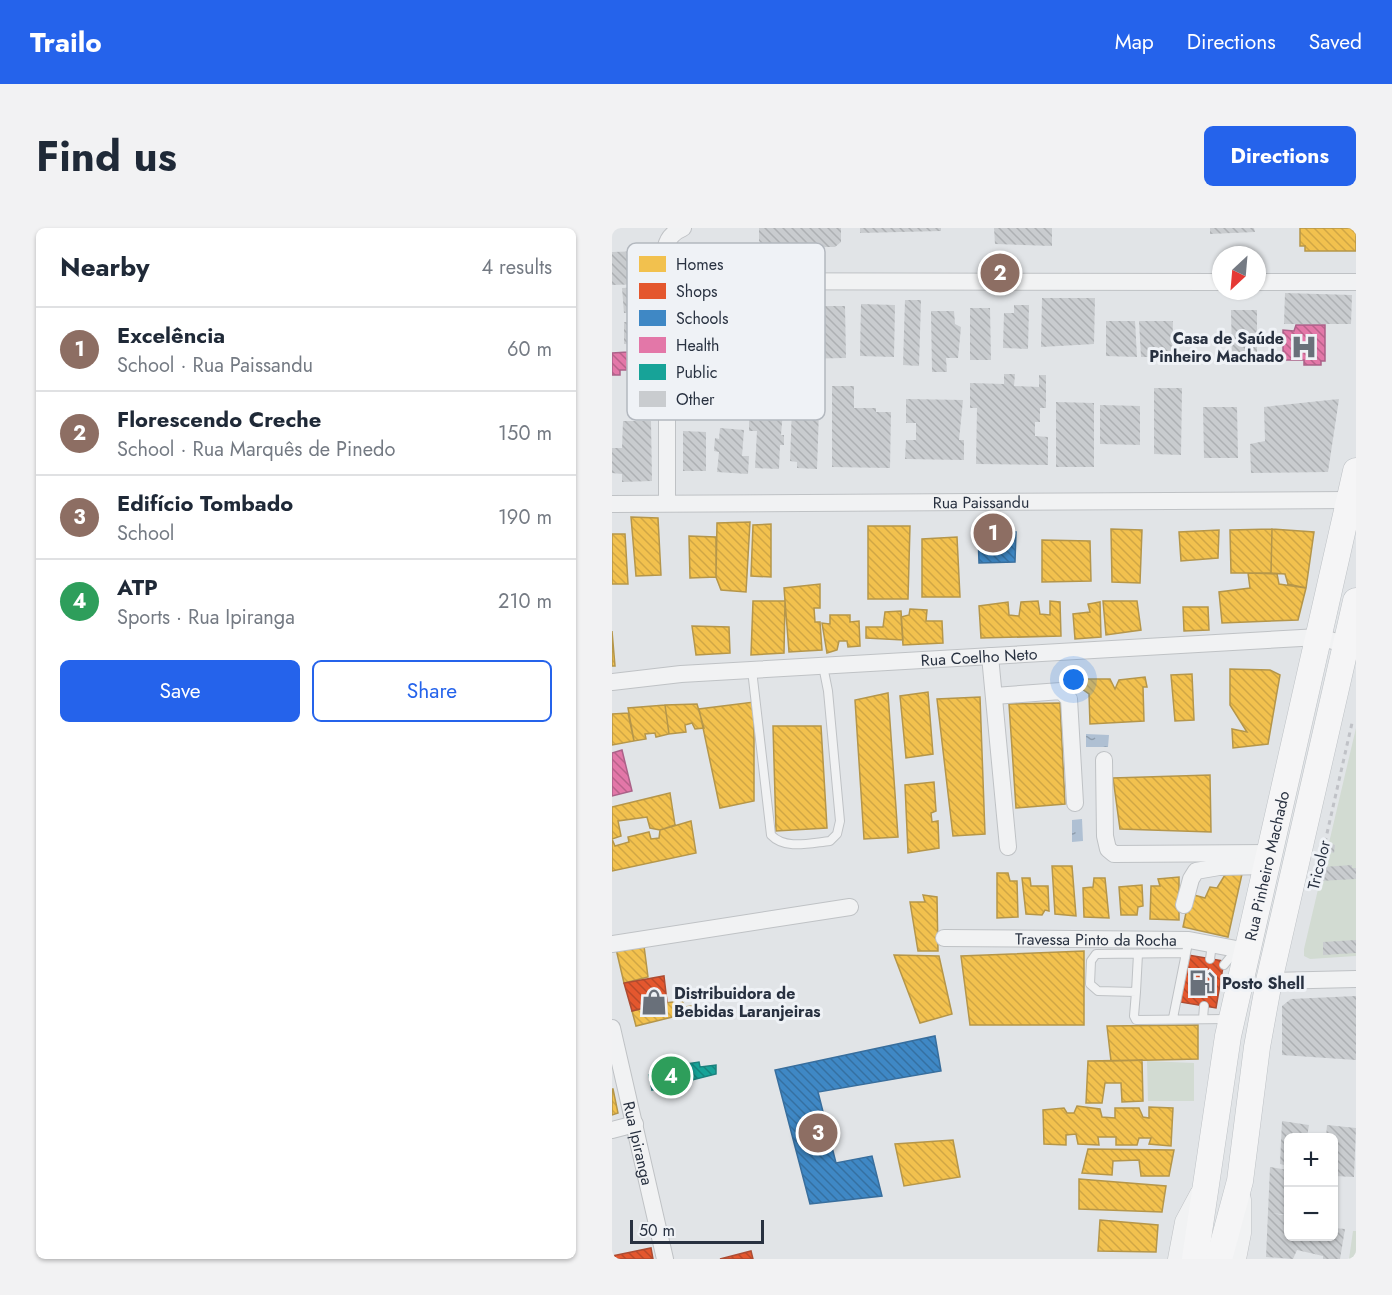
<!DOCTYPE html>
<html lang="en">
<head>
<meta charset="utf-8">
<style>
  body { margin:0; font-family:Jost,sans-serif; background:#f2f2f3; color:#1f2937 }
  .controls { position:absolute; right:18px; bottom:18px; display:grid; overflow:hidden; border-radius:9px; box-shadow:0 2px 4px #0004 }
  .controls button { width:54px; height:54px; display:grid; place-items:center; padding:0; border:0; border-bottom:2px solid #e0e1e3; background:#fff; color:#1f2937; font:30px sans-serif }
  .compass { position:absolute; left:600px; top:18px; width:54px; height:54px; border-radius:50%; background:#fff; box-shadow:0 2px 4px #0004; rotate:206deg }
  .scale { position:absolute; left:18px; bottom:15px; width:134px; box-sizing:border-box; padding-left:6px; border:3px solid #283140; border-top:0; font-size:16px; line-height:21px; white-space:nowrap; color:#283140; -webkit-text-stroke:4px #eff2f6; paint-order:stroke }
  .you { position:absolute; left:462px; top:452px; width:21px; height:21px; margin:-15px; border:4px solid #fff; border-radius:50%; background:#1a73e8; box-shadow:0 0 0 9px #1a73e833 }
  .badge { display:grid; place-items:center; width:39px; height:39px; border-radius:50%; background:#2563eb; color:#fff; font-size:20px; font-weight:700 }
  .pin { position:absolute; translate:-50% -50%; border:3px solid #fff; box-shadow:0 2px 6px #0006 }
  .list { margin:0; padding:0; list-style:none }
  h2 { display:flex; justify-content:space-between; align-items:center; height:78px; margin:0; padding:0 24px; font-size:26px }
  h2 small { font-size:20px; font-weight:400; color:#747a83 }
  .list li { display:grid; grid-template-columns:39px 1fr auto; gap:18px; align-items:center; box-sizing:border-box; height:84px; padding:0 24px; border-top:2px solid #e0e1e3 }
  .list b { display:block; font-size:22px; white-space:nowrap }
  .list p { margin:0; font-size:20px; white-space:nowrap; color:#747a83 }
  .list em { font-size:20px; font-style:normal; color:#747a83 }
  .actions { display:flex; gap:12px; padding:18px 24px }
  .actions a { flex:1; padding:14px 0; border:2px solid #2563eb; border-radius:9px; text-align:center; font-size:21px; color:#2563eb }
  .actions .main { background:#2563eb; color:#fff }
  .map { position:relative; flex:none; width:744px; height:1031px; overflow:hidden; border-radius:9px }
  header { display:flex; align-items:center; gap:36px; box-sizing:border-box; height:84px; padding:0 30px; background:#2563eb; color:#fff }
  header strong { font-size:28px }
  nav { display:flex; gap:33px; margin-inline-start:auto; font-size:21px }
  .intro { display:flex; align-items:center; justify-content:space-between; box-sizing:border-box; height:144px; padding:0 36px }
  h1 { margin:0; font-size:42px }
  .button { padding:15px 27px; border-radius:9px; background:#2563eb; color:#fff; font-size:21px; font-weight:700 }
  main { display:flex; gap:36px; padding:0 36px }
  aside { flex:1; background:#fff; border-radius:9px; box-shadow:0 2px 4px #0004 }
  .map>svg:first-child { display:block }
</style>
</head>
<body>
<header>
<strong>Trailo</strong>
<nav><a>Map</a><a>Directions</a><a>Saved</a></nav>
</header>
<div class="intro"><h1>Find us</h1><a class="button">Directions</a></div>
<main>
<aside>
<h2>Nearby<small>4 results</small></h2>
<ul class="list">
<li><span class="badge" style="background:#8d6e63">1</span><div><b>Excelência</b><p>School · Rua Paissandu</p></div><em>60 m</em></li>
<li><span class="badge" style="background:#8d6e63">2</span><div><b>Florescendo Creche</b><p>School · Rua Marquês de Pinedo</p></div><em>150 m</em></li>
<li><span class="badge" style="background:#8d6e63">3</span><div><b>Edifício Tombado</b><p>School</p></div><em>190 m</em></li>
<li><span class="badge" style="background:#2e9e5b">4</span><div><b>ATP</b><p>Sports · Rua Ipiranga</p></div><em>210 m</em></li>
</ul>
<div class="actions"><a class="main">Save</a><a>Share</a></div>
</aside>
<div class="map">
<svg width="744" height="1031" viewBox="0 0 744 1031">
  <defs>
    <pattern id="water-ripples" width="26" height="14" patternUnits="userSpaceOnUse" patternTransform="scale(1.5)"><rect width="26" height="14" fill="#afc0d3"/><path d="M2 4q2-2 4 0t4 0M15 11q2-2 4 0t4 0" fill="none" stroke="#8e9dad"/></pattern>
    <pattern id="homes-back-hatch" width="6" height="6" patternUnits="userSpaceOnUse" patternTransform="scale(1.5)"><rect width="6" height="6" fill="#f2c14e"/><path d="M-1 5l2 2M0 0l6 6M5-1l2 2" fill="none" stroke="#d0a645"/></pattern>
    <pattern id="shops-back-hatch" width="6" height="6" patternUnits="userSpaceOnUse" patternTransform="scale(1.5)"><rect width="6" height="6" fill="#e4572e"/><path d="M-1 5l2 2M0 0l6 6M5-1l2 2" fill="none" stroke="#b94929"/></pattern>
    <pattern id="schools-back-hatch" width="6" height="6" patternUnits="userSpaceOnUse" patternTransform="scale(1.5)"><rect width="6" height="6" fill="#3f88c5"/><path d="M-1 5l2 2M0 0l6 6M5-1l2 2" fill="none" stroke="#3570a1"/></pattern>
    <pattern id="health-back-hatch" width="6" height="6" patternUnits="userSpaceOnUse" patternTransform="scale(1.5)"><rect width="6" height="6" fill="#e377a8"/><path d="M-1 5l2 2M0 0l6 6M5-1l2 2" fill="none" stroke="#b8628a"/></pattern>
    <pattern id="public-back-hatch" width="6" height="6" patternUnits="userSpaceOnUse" patternTransform="scale(1.5)"><rect width="6" height="6" fill="#17a398"/><path d="M-1 5l2 2M0 0l6 6M5-1l2 2" fill="none" stroke="#15857d"/></pattern>
    <pattern id="building-back-hatch" width="6" height="6" patternUnits="userSpaceOnUse" patternTransform="scale(1.5)"><rect width="6" height="6" fill="#c9cccf"/><path d="M-1 5l2 2M0 0l6 6M5-1l2 2" fill="none" stroke="#adb0b3"/></pattern>
  </defs>
  <rect width="100%" height="100%" fill="#e1e4e7"/>
  <!-- green -->
  <path fill="#d2dbd2" d="M744 500V728L698 731 692 728V721Z
    M535 833 582 835V873H536Z
    M741 1003H744V1031H737Z"/>
  <!-- water -->
  <path fill="url(#water-ripples)" d="M474 506 497 507 496 519H474Z
    M470 591 471 613 460 614V592Z"/>
  <!-- homes -->
  <path fill="url(#homes-back-hatch)" stroke="#b5964a" stroke-width="1.5" d="M688 0H744V23H693V18H688Z
    M19 289 46 290 49 347 24 348Z
    M138 294 134 364 109 362 104 349 105 295Z
    M159 296V349L139 348 141 297Z
    M256 298H298L296 371H256Z
    M499 301 530 302 528 355 500 354Z
    M660 301 659 345H619L618 302Z
    M660 301 702 304 694 360 676 356 673 346 659 345Z
    M607 302 606 330 569 333 567 304Z
    M0 306H13L16 356H0Z
    M77 308 104 309V349L78 350Z
    M345 309 348 369H310V311Z
    M430 312 478 313 479 353 430 354Z
    M636 345 665 346 667 356 694 360 686 392 610 395 607 364 638 360Z
    M208 356V380H202L203 394H208L210 422 177 424 172 360Z
    M141 373H173L172 425 139 427Z
    M426 373 428 386 438 387V373L448 374 449 408 369 410 367 378 396 374 397 387 407 388 409 374Z
    M491 373H525L529 402 494 407Z
    M488 374 489 409 463 411 461 386 478 384 476 376Z
    M571 379H596L597 402 572 403Z
    M298 381 315 382 314 393H330L331 415 291 417 289 389 297 387Z
    M289 383 291 412 254 410V399H271L273 384Z
    M218 387H238V394L247 393 248 418 236 419 235 413H227L225 422 215 425 210 395 218 396Z
    M80 398 117 399 118 425 84 427Z
    M0 403 3 438H0Z
    M618 441 658 442 668 447 656 516 621 520 620 501 635 504 618 477Z
    M580 446 582 492 563 493 559 447Z
    M533 449 535 459H531L532 493 478 496 477 466 470 461 471 451H498L503 461 507 452Z
    M316 464 321 526 294 530 288 468Z
    M276 465 286 609 252 611 243 472Z
    M368 469 373 606 341 608 325 471Z
    M142 474V573L108 580 87 481Z
    M448 475 453 576 404 580 397 476Z
    M85 476 92 500 83 501 80 495 73 497 74 504 57 506 53 477Z
    M53 477 57 506 44 509 43 505 33 506 34 511 22 513 16 480Z
    M16 485 22 513 0 517V486Z
    M161 498H209L215 600 164 603Z
    M598 547 599 604 508 601 501 550Z
    M322 554 324 583 319 585 320 594 326 593 327 620 296 625 293 557Z
    M58 565 63 597 48 602 38 600 35 589 6 593 9 608 0 611V579Z
    M79 593 84 625 0 643V611L3 618 17 614 16 609 37 604 39 611 47 610 48 602Z
    M440 638H460L464 688 443 686Z
    M616 642 630 646 616 709 571 699 578 666 593 670 598 659 605 660Z
    M385 645H396L398 653H405L406 689 385 690Z
    M567 649V692L538 691 539 658H548L546 651Z
    M410 650H418L419 658H436L437 683 433 682 430 687 414 686Z
    M482 650H493L497 690 472 689 471 660 481 659Z
    M530 657 531 678 526 679 525 687H509L507 659Z
    M311 667 325 669 326 723H306L298 674H313Z
    M32 718 36 749 12 755 4 721Z
    M472 723V797H358L349 728Z
    M282 727 327 728 340 786 308 795Z
    M70 773 73 779 86 777 89 782 24 798 20 783 36 779 40 785 53 781V775Z
    M586 797V831L499 833 495 798Z
    M530 832 531 873 510 874 509 855H493L490 875H474L476 833Z
    M1 861 6 885 0 887V861Z
    M465 878 488 881 490 889 503 890V880H527L531 889 537 890V879L561 880 559 918 537 916 539 910H527L525 917H504V909H486L487 917 466 916 464 906 454 907V917L432 916 431 882 452 880 455 885H462Z
    M341 912 348 949 292 958 283 916Z
    M476 921 562 922 557 948H529L527 932 501 933 500 947 470 945Z
    M467 951 554 958 550 984 467 981Z
    M488 992 546 997 544 1024 486 1023Z"/>
  <!-- shops -->
  <path fill="url(#shops-back-hatch)" stroke="#ac4c33" stroke-width="1.5" d="M576 727 612 733 604 780 568 774Z
    M52 748 55 774 20 783 12 755Z
    M39 1020 41 1031H0V1028Z
    M139 1023 141 1031H108Z"/>
  <!-- schools -->
  <path fill="url(#schools-back-hatch)" stroke="#386e9d" stroke-width="1.5" d="M366 304H404L403 334 367 335Z
    M323 808 329 843 206 864 224 935 260 928 270 968 198 976 163 842Z"/>
  <!-- health -->
  <path fill="url(#health-back-hatch)" stroke="#ab6289" stroke-width="1.5" d="M684 97H713V133H709V137H692V132H671V102L682 103Z
    M16 120H30L31 142H8V147H0V125L16 124Z
    M10 522 20 563 0 568V525Z"/>
  <!-- public -->
  <path fill="url(#public-back-hatch)" stroke="#1c817e" stroke-width="1.5" d="M87 834 88 839 104 837V846L40 862 37 847 53 841 55 844 67 842 68 837Z"/>
  <!-- building -->
  <path fill="url(#building-back-hatch)" d="M147 0H229V14L223 19H152L147 13Z
    M248 0H329V3L248 5Z
    M382 0H440V18L383 16Z
    M598 0H642L643 4 598 6Z
    M31 23 33 56 0 57V24Z
    M34 59 36 83 12 85 10 60Z
    M673 65 740 67 739 96H672Z
    M430 70H483L482 116 429 119Z
    M293 72H309L307 138 291 137Z
    M249 76 283 77 282 129 248 128Z
    M402 77H417L416 121 391 120 392 85H402Z
    M182 78H233L234 130 183 131Z
    M358 80H378L379 132H358Z
    M619 82H645V128H620Z
    M319 83H342L343 96 349 99 346 130H334L335 144H320Z
    M494 93H523L525 129 494 128Z
    M527 93H561L560 129H529Z
    M12 94H37V117L12 116Z
    M392 146H403L402 158 427 159V147H434V180H428V194H423V208L436 209V237L364 236 365 180H358V155L392 156Z
    M181 153 208 154 205 241 185 240V234L178 233Z
    M220 158H242V180H264V184H279L278 240 220 239Z
    M542 160H570L569 227 542 226Z
    M294 171 351 172 347 212H352V232L293 231 294 212H304V195H294Z
    M727 171 716 244 639 245 638 216 653 213 652 179Z
    M138 174 150 175V181L171 183 169 207H172V217H168L167 241 143 240 145 203H137V191H106V175H137L138 189Z
    M444 174 482 175V239H444Z
    M488 177 528 178V217L488 216Z
    M591 179H625L626 230H592Z
    M11 193H39L40 253 10 254V246L0 245V220H10Z
    M108 200 132 202 130 228H137L136 246 105 244 107 224 102 223 103 210 107 211Z
    M71 203 94 204V243H71Z
    M717 615 723 617 722 625 715 623Z
    M740 637V640H744V651L708 653 711 639Z
    M744 712V725L711 727V714Z
    M744 768V832L670 827V778L679 771Z
    M670 893 697 897 695 909H676V938L668 936Z
    M715 897 744 900 742 949 722 948V909H714Z
    M658 939 676 942V987L660 985 675 988 673 1000 676 1001V1008H722V1000L733 1001 728 1031H711V1028L685 1022 681 1031 654 1029Z"/>
  <g fill="none" stroke-linecap="round" stroke-linejoin="round">
    <!-- service casing -->
    <g stroke="#bfc2c5" stroke-width="10">
      <path id="service" d="M140 442 159 607C173 622 198 615 218 613L225 606 228 593 216 463 211 438
        M574 725 484 726 479 733 478 756 486 763 524 764 522 788 524 792 616 791
        M598 731 600 716
        M612 737 625 721
        M524 764 526 726
        M561 790 575 720
        M591 791 592 778"/>
    </g>
    <!-- minor casing -->
    <g stroke="#bfc2c5" stroke-width="18">
      <g id="minor">
        <path d="M55 53 609 54"/>
        <path d="M645 54H744"/>
        <path d="M55 275V53C53 31 47 10 71 0"/>
        <path id="s1" d="M0 276 738 272"/>
        <path d="M378 428 396 619"/>
        <path id="s2" d="M0 454 69 446 707 409 732 416"/>
        <path d="M382 468 449 463 457 471 463 575"/>
        <path d="M492 532 493 608 496 621 502 626 657 625"/>
        <path d="M572 677 579 651 584 643 607 639 654 638"/>
        <path id="s3" d="M332 710 577 712 635 723"/>
        <path d="M0 716 238 679"/>
        <path d="M657 753 744 751"/>
        <path id="s4" d="M0 800 53 1031"/>
        <path d="M0 902 23 896"/>
      </g>
    </g>
    <!-- tertiary casing -->
    <g stroke="#bfc2c5" stroke-width="21">
      <path id="tertiary" d="M566 1031 573 994 588 966
        M624 1031 629 1005V971"/>
    </g>
    <!-- primary casing -->
    <g stroke="#bdc1c5" stroke-width="27">
      <g id="primary">
        <path id="s5" d="M583 1031 616 808 744 243"/>
        <path d="M607 1031 628 953 645 819 657 753 744 373"/>
      </g>
    </g>
    <!-- path -->
    <path stroke="#c0c2c7" stroke-width="3" stroke-dasharray="4.5 4.5" stroke-linecap="butt" d="M711 623 740 495"/>
    <!-- service -->
    <use href="#service" stroke="#f1f2f3" stroke-width="8"/>
    <!-- minor -->
    <use href="#minor" stroke="#f1f2f3" stroke-width="16"/>
    <!-- tertiary -->
    <use href="#tertiary" stroke="#f1f2f3" stroke-width="20"/>
    <!-- primary -->
    <use href="#primary" stroke="#f5f5f6" stroke-width="26"/>
  </g>
  <!-- icons -->
  <defs>
    <g id="hospital-bare" transform="scale(2.07)"><path d="M-5-5h3v3.5h4V-5h3V5h-3V1.5h-4V5h-3Z" fill="#69707a" stroke="#eff2f6" stroke-width="2.5" paint-order="stroke"/></g>
    <g id="fuel-bare" transform="scale(2.07)"><path d="M-5.5-6h7V0h2V4h1.3V-2.5L3-4.5l.8-.8L6-3V5H2.5V1h-1V6h-7ZM-4.2-4.7v3.2H.2V-4.7Z" fill="#69707a" stroke="#eff2f6" stroke-width="2.5" paint-order="stroke"/></g>
    <g id="shop-bare" transform="scale(2.07)"><path d="M-5-2.5h2.3a2.7 3.5 0 0 1 5.4 0H5L5.5 6h-11ZM-1.5-2.5h3a1.5 2.3 0 0 0-3 0Z" fill="#69707a" stroke="#eff2f6" stroke-width="2.5" paint-order="stroke"/></g>
  </defs>
  <g fill-rule="evenodd">
    <use href="#hospital-bare" x="692" y="119"/>
    <use href="#fuel-bare" x="590" y="755"/>
    <use href="#shop-bare" x="42" y="774"/>
  </g>
  <g text-anchor="middle" dominant-baseline="central" stroke-width="6" stroke-linejoin="round" paint-order="stroke">
    <!-- poi labels -->
    <g font-size="16" font-weight="bold" fill="#283140" stroke="#eff2f6" text-anchor="start">
      <text x="672" y="110" text-anchor="end">Casa de Saúde<tspan x="672" dy="18">Pinheiro Machado</tspan></text>
      <text x="610" y="755">Posto Shell</text>
      <text x="62" y="765">Distribuidora de<tspan x="62" dy="18">Bebidas Laranjeiras</tspan></text>
    </g>
    <!-- street labels -->
    <g font-size="16" fill="#283140" stroke="#eff2f6">
      <text stroke="none"><textPath href="#s1" startOffset="369">Rua Paissandu</textPath></text>
      <text stroke="none"><textPath href="#s2" startOffset="368">Rua Coelho Neto</textPath></text>
      <text transform="translate(707 637) rotate(-76)">Tricolor</text>
      <text stroke="none"><textPath href="#s5" startOffset="400">Rua Pinheiro Machado</textPath></text>
      <text stroke="none"><textPath href="#s3" startOffset="152">Travessa Pinto da Rocha</textPath></text>
      <text stroke="none"><textPath href="#s4" startOffset="118">Rua Ipiranga</textPath></text>
    </g>
  </g>
  <!-- legend -->
  <rect x="15" y="15" width="198" height="177" rx="9" fill="#eff2f6" stroke="#b3b8bf" stroke-width="1.5"/>
  <rect x="27" y="28" width="27" height="16" fill="#f2c14e"/>
  <rect x="27" y="55" width="27" height="16" fill="#e4572e"/>
  <rect x="27" y="82" width="27" height="16" fill="#3f88c5"/>
  <rect x="27" y="109" width="27" height="16" fill="#e377a8"/>
  <rect x="27" y="136" width="27" height="16" fill="#17a398"/>
  <rect x="27" y="163" width="27" height="16" fill="#c9cccf"/>
  <g font-size="16" fill="#283140">
    <text x="64" y="42">Homes</text>
    <text x="64" y="69">Shops</text>
    <text x="64" y="96">Schools</text>
    <text x="64" y="123">Health</text>
    <text x="64" y="150">Public</text>
    <text x="64" y="177">Other</text>
  </g>
</svg>
<div class="controls">
<button>+</button>
<button>−</button>
</div>
<svg class="compass" viewBox="-18 -18 36 36"><path d="M0-13l5 13h-10z" fill="#e53935"/><path d="M0 13l5-13h-10z" fill="#747a83"/></svg>
<div class="scale">50 m</div>
<div class="you"></div>
<div class="pin badge" style="left:381px;top:305px;background:#8d6e63">1</div>
<div class="pin badge" style="left:388px;top:45px;background:#8d6e63">2</div>
<div class="pin badge" style="left:206px;top:905px;background:#8d6e63">3</div>
<div class="pin badge" style="left:59px;top:848px;background:#2e9e5b">4</div>
</div>
</main>
</body>
</html>
